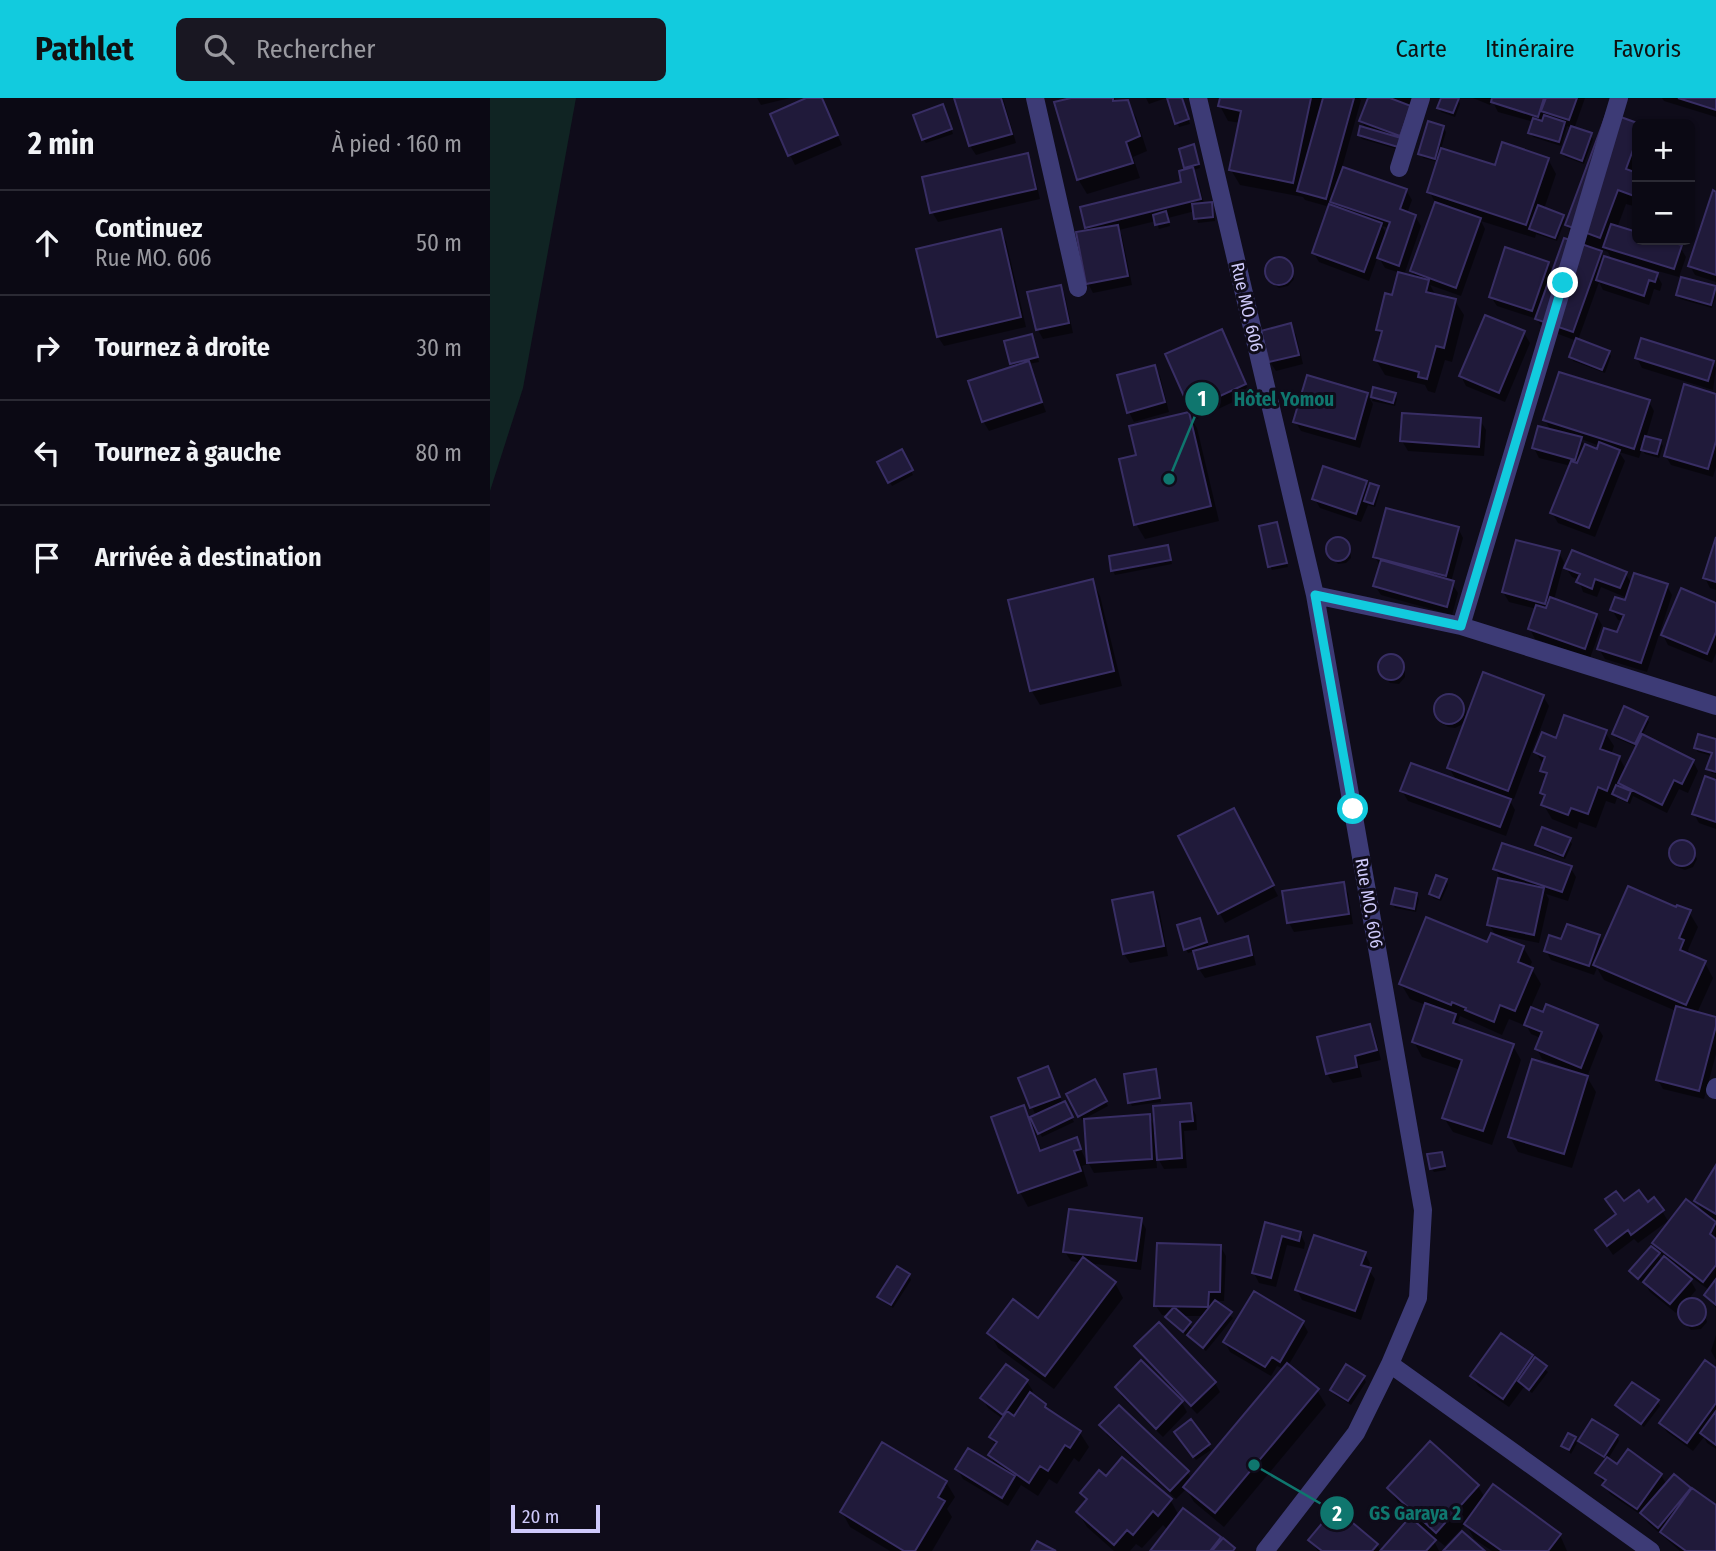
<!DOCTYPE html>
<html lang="fr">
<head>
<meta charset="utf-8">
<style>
  body { margin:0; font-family:"Fira Sans Condensed",sans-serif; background:#191722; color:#f1f3f6 }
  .controls { position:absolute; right:21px; top:21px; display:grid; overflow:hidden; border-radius:10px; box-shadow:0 2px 5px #0004 }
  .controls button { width:63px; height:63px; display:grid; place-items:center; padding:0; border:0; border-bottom:2px solid #2b2a34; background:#0b0914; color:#f1f3f6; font:35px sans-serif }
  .scale { position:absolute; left:21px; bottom:18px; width:89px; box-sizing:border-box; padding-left:7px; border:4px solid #cfcafb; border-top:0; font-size:19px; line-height:24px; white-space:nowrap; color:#cfcafb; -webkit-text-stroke:5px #0f0c1a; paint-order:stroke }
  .stop { position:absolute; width:21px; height:21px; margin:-16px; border:5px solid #12cbde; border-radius:50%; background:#fff }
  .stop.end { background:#12cbde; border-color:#fff; box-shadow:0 2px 7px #0008 }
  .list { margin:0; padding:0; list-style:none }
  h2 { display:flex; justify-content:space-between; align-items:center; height:91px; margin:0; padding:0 28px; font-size:30px }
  h2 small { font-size:23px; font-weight:400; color:#9a9aa0 }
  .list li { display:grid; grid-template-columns:46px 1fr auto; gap:21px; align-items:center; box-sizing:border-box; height:105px; padding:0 28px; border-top:2px solid #2b2a34 }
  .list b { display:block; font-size:26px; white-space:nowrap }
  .list p { margin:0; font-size:23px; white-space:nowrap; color:#9a9aa0 }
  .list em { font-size:23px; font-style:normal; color:#9a9aa0 }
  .icon { flex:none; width:38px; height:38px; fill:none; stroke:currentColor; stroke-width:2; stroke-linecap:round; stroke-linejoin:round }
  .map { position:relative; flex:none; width:1226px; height:1453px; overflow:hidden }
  header { display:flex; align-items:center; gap:42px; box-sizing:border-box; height:98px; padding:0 35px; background:#12cbde; color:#111 }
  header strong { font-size:33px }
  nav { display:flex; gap:38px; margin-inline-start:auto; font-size:24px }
  .search { width:490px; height:63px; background:#191722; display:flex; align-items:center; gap:18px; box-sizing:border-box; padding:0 24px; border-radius:10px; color:#9a9aa0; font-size:26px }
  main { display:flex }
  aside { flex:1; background:#0b0914 }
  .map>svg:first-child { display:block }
</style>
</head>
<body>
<header>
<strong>Pathlet</strong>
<div class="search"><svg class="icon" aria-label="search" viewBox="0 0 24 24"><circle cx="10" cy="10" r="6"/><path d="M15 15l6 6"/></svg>Rechercher</div>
<nav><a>Carte</a><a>Itinéraire</a><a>Favoris</a></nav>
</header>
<main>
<aside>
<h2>2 min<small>À pied · 160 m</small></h2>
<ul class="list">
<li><svg class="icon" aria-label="ahead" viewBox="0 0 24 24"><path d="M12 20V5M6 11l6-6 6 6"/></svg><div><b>Continuez</b><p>Rue MO. 606</p></div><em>50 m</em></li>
<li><svg class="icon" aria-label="right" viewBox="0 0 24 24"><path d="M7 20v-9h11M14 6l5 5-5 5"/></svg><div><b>Tournez à droite</b></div><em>30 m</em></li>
<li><svg class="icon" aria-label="left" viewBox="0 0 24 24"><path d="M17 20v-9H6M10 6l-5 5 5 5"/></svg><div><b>Tournez à gauche</b></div><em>80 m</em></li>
<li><svg class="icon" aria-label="arrive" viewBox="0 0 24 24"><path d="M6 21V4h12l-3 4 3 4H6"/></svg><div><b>Arrivée à destination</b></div></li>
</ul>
</aside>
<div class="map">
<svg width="1226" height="1453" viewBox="0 0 1226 1453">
  <rect width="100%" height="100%" fill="#0f0c1a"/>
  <!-- green -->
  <path fill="#102423" d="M0 0H86L33 290 0 393Z"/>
  <!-- shadow -->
  <path fill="#0007" fill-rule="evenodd" d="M267 0H300L271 7Z
    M321 0H331L352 47 305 67 300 57Z
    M466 0H513L526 45 486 57 480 48Z
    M587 0H624L627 5 637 4 646 19 657 53 643 59 650 80 597 96 588 81Z
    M656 0H676L659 6Z
    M679 0H691L700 26 689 29Z
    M731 0H831L833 3 834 0H869L871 2 852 70 916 92 922 102 917 115 925 118 931 128 914 177 926 181 922 173 946 106 939 93 948 64 933 60 930 55 953 30 956 34 951 51 1006 70 1058 61 1066 76 1054 111 1073 118 1075 122 1067 143 1046 136 1045 140 991 123 995 131 971 198 940 187 946 198 965 203 974 217 962 264 955 262 945 295 938 293 935 287 895 277 886 262 892 239 887 232 903 199 910 175 895 170 888 158 879 183 829 164 823 154 840 109 815 102 813 99 750 87 741 72 751 25 738 23 730 8ZM892 128 899 130 897 137Z
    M880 0H922L910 52 872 41 869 37 877 32 871 23Z
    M953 0 968 1 970 6 965 19 951 14 949 9Z
    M983 0H1095L1084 31 1100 36 1103 41 1094 66 1075 59 1073 55 1082 30 1077 28 1071 48 1043 39 1040 35 1044 24 1008 14 1002 2 1000 7Z
    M1172 0H1226V19L1174 3Z
    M454 12 463 36 436 45 433 41Z
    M1118 17 1147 27V109L1136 106 1127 130 1147 136V142H1167L1190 149 1196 159 1189 179 1143 166 1142 169 1167 177 1172 186 1170 193 1164 191 1159 207 1113 192 1109 184 1088 242 1118 254 1121 258 1115 275 1083 263 1081 259 1087 243 1052 230 1047 221 1007 208 1001 199 1058 165 1063 174 1095 149 1096 146 1086 142 1077 127ZM1108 150 1118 154 1122 162 1113 159Z
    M705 53 710 70 703 72 708 81 714 106H721L723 110 725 123 708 125 705 113 678 120 680 128 669 131 666 123 629 132 632 138 642 187 603 195 598 185 599 134 596 129 693 85 698 72 696 69Z
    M537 57 542 67 550 101 448 124 442 114Z
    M1226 95V184L1205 177 1200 168Z
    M510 133 516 143 536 229 454 248 448 239 428 152Z
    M792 162 799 167 804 181 798 188 789 190 781 184 778 170 783 163Z
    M570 189 575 198 583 235 553 241 548 232 539 196Z
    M1224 190 1226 203 1225 201 1222 210 1190 201 1188 196Z
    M801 227 806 237 813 266 786 273 780 264Z
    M1034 235 1040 245 1015 304 976 288 971 278Z
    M543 242 549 264 538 266 556 314 499 333 493 323 524 270 522 266Z
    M737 243 760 296 707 321 702 311Z
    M1147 260 1223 265 1226 270 1223 292 1152 270Z
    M665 269 670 278 679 314 644 324 639 314Z
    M885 292 905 297 907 301 905 308 882 303Z
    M877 296 883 306 870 350 811 333 805 323Z
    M1226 297V369L1223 379 1181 367 1175 357Z
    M1159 304 1164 313 1156 340 1170 344 1173 348 1169 360 1155 356 1152 351 1149 360 1129 354 1135 363 1105 439 1068 425 1062 415 1081 368 1049 360 1044 350 1061 333 1055 322ZM1091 341 1110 348 1108 353 1094 348Z
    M698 316 707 330 729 423 655 441 646 426Z
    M990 322 996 332 994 358 918 353 912 343Z
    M411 354 423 377 402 388 389 365Z
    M876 385 880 391 888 389 890 393 885 409 878 407 871 424 830 410 824 400Z
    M786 426 798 469 782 472 780 468Z
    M968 430 973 440 961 484 968 495 962 517 891 497 885 488 891 469 885 459Z
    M851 441 860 451 861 460 856 465 848 466 839 455V447L844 442Z
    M1226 445V492L1220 490 1215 480Z
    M677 449 682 466 625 477 623 473 621 459Z
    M1069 455 1074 464 1064 502 1106 517 1112 527 1100 560 1045 541 1040 531 1047 511 1019 504 1013 494Z
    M1076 470 1135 475 1142 486 1177 488 1182 497 1157 574 1115 561 1109 551 1128 537 1133 523 1128 522 1122 512 1136 504 1137 500 1111 489 1107 499 1093 494 1089 482 1082 479Z
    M602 483 610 498 632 588 550 607 541 592Z
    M1226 507V555L1222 565 1178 547 1173 537Z
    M897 558H906L915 570V579L909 586 900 585 890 574 891 564Z
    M958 597 965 598 970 602 978 618 1053 598 1059 608 1024 701 1018 699 1025 712 1016 738 918 703 912 693 967 683 959 670 977 619 971 627 965 630 958 629 951 625 946 613 947 606 951 600Z
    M1156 620 1159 624 1152 638 1203 663 1208 673 1198 695 1189 691 1177 715 1143 698 1140 706 1127 700 1125 706 1116 703 1106 730 1089 724 1087 731 1062 721 1053 706 1055 701 1052 695 1057 680 1052 673 1054 668 1046 654 1067 642 1115 634 1124 648 1121 657 1129 659 1136 672 1147 649 1126 640 1124 635Z
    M1226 643V676L1221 675 1218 670 1222 658 1208 654 1205 650Z
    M1226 684V731L1209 725 1204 716Z
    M748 721 788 798 735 825 690 739Z
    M1079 742 1082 746 1075 761 1049 751 1047 747Z
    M1192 744 1200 747 1207 761 1203 769 1195 772 1187 769 1180 755 1184 747Z
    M1080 769 1086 779 1078 803 1056 796 1059 801 1049 845 1005 836 999 826 1012 782 1005 771Z
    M956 782 958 787 951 803 943 800 941 796Z
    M853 786 858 795 863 826 804 834 799 825Z
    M663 796 668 805 678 858 640 865 634 856Z
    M926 796 929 801 926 814 905 810 903 806Z
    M1187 812 1199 814 1208 829 1198 852 1202 859 1215 865 1223 880 1207 915 1226 920V956L1214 1001 1173 991 1168 982 1186 913 1114 882 1107 870 1104 877 1061 862 1056 853 1073 843 1109 838 1114 847Z
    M711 827 719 850 757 840 762 850 766 867 715 880 709 871 705 853 698 855 696 851Z
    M998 846 1033 849 1042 864 1039 870 1042 871 1051 886 1040 911 1107 928 1113 938 1097 979 1106 994 1082 1070 1028 1054 1020 1039 1075 970 1052 961 1047 951 1051 940 1041 936 1035 925 1034 927 1019 921 1012 937 970 918 968 923 973 930 1023 948 1031 962 1002 1047 963 1034 954 1020 971 972 932 959 924 944 936 907 920 901 911 886Z
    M880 928 885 938 891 962 869 967 872 979 843 985 837 976Z
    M665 973 671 1004 642 1008 640 1004Z
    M562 980 573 1006 574 1005 584 1024 552 1039 543 1021 541 1022 552 1054 586 1042 598 1066 592 1068 598 1088 538 1109 530 1094 503 1020 533 1009 540 1021 546 1018 530 981Z
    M605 983 618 1008 592 1022 578 997Z
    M700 1007 706 1017 707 1032 694 1033 697 1070 674 1071 666 1057 667 1070 604 1075 599 1066 596 1023 659 1018 666 1032Z
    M951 1056 956 1072 944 1074 941 1070Z
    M1226 1070V1210L1216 1197 1219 1192 1196 1175 1206 1192 1197 1203 1206 1202 1213 1209 1217 1224 1211 1231 1201 1232 1191 1221 1190 1211 1186 1215 1160 1194 1153 1182 1151 1184 1142 1174 1168 1157 1172 1163 1175 1159 1170 1155 1164 1145 1215 1117 1206 1103Z
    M1134 1106H1157L1172 1113 1178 1123 1148 1145 1144 1141 1123 1157 1107 1133 1127 1117Z
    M651 1122 656 1131 651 1172 598 1165 625 1185 633 1200 564 1291 508 1250 500 1235 548 1222 591 1165 581 1163 575 1154Z
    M777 1127 810 1135 815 1145 814 1151 797 1147 786 1189 769 1185 764 1175Z
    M730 1148 736 1158 734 1203H724L743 1220 716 1253 702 1241 698 1235 696 1237 676 1217H672L666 1208ZM691 1218H715L704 1232Z
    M875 1156 880 1165 878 1171 885 1181 871 1222 812 1202 807 1192Z
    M419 1177 421 1182 403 1210 392 1203 389 1199Z
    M813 1225 818 1234 798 1268 827 1292 836 1307 734 1429 704 1404 696 1391 686 1401 617 1337 612 1327 697 1374 702 1381 794 1271 787 1268 781 1278 740 1254 735 1244Z
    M1226 1237V1262L1221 1253Z
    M646 1248 725 1285 730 1294 707 1316 652 1258Z
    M1042 1259 1058 1274 1042 1295 1034 1289 1019 1309 988 1288 982 1278Z
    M651 1265 692 1305 697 1314 673 1339 632 1299 627 1290Z
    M517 1268 537 1284 543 1293 540 1297 555 1307 559 1314 590 1335 599 1349 589 1364 584 1360 567 1386 559 1381 548 1398 531 1387 518 1408 473 1381 467 1371 506 1369 500 1357 506 1348 501 1339 513 1321 498 1310 493 1301Z
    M1226 1273V1351L1217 1345 1214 1339 1203 1353 1177 1334 1171 1325Z
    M873 1279 876 1284 861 1307 845 1297 842 1292Z
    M1168 1304 1170 1308 1154 1329 1127 1307Z
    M701 1323 721 1352 706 1362 688 1338Z
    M1127 1338 1129 1343 1118 1361 1128 1368 1171 1377 1177 1387 1184 1378 1226 1409V1453H1190L1158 1425 1154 1419 1120 1396 1107 1375 1117 1362 1093 1347 1090 1343Z
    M1084 1340 1087 1345 1081 1356 1073 1348Z
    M940 1346 988 1388 995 1400 1070 1437 1077 1453H1002L984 1441 976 1426 955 1448 941 1437 949 1453H892L923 1419 908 1405 899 1390Z
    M617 1380 681 1403 689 1418 730 1440 745 1453H662L678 1432 673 1427 652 1450 646 1446 640 1453H624L597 1429 588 1414 597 1404 592 1395Z
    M456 1384 465 1399 457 1411 462 1419 442 1453H400L360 1429 352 1414ZM452 1389H456L444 1407Z
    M820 1442 887 1447 891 1453H828Z"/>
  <!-- building -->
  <path fill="#201a3a" stroke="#382e64" stroke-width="2" d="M316 0H332L348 37 298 58 280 16Z
    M464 0H511L522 36 479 48Z
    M581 0H623V3L638 2 650 38 636 44 643 65 587 82 564 4Z
    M677 0H692L699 21 685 26Z
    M730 0H821L803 85 739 72 751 13 728 8Z
    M833 0H864L836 101 807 93Z
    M878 0H900L921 8 910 38 869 23Z
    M951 0H969L963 15 947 10Z
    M1002 0H1054L1048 19 1001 4Z
    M1056 0H1087L1079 22 1051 13Z
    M1188 0H1226V12Z
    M453 6 462 31 432 42 423 17Z
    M1117 14 1150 26H1147V41L1136 71 1147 75V99L1128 92 1110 140 1075 127Z
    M1054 17 1075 24 1069 44 1038 35 1043 20 1052 23Z
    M938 23 954 28 945 61 928 56Z
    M870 28 911 40 908 49 868 37Z
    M1081 28 1102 35 1092 63 1071 55Z
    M1012 44 1059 60 1036 127 937 94 951 50 1005 67Z
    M704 46 709 66 694 70 689 51Z
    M538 55 546 91 440 115 432 79Z
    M703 69 711 101 595 130 590 109 691 84 689 73Z
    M853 69 917 91 910 111 926 117 909 168 887 160 900 124 840 104Z
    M1223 92 1226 94V177L1198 168Z
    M722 104 723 119 704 121 702 106Z
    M945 104 991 120 966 190 920 173Z
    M839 106 892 125 874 174 822 155Z
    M1048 107 1074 117 1065 140 1039 131Z
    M676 113 679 124 665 127 663 117Z
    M1121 126 1147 134V142H1173L1192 147 1184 171 1113 149Z
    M628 127 638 178 596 186 586 134Z
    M511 131 531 219 447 239 426 151Z
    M1074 140 1112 153 1083 234 1045 221Z
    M1015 149 1059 164 1042 213 999 199Z
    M1114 158 1168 175 1165 184 1159 182 1154 198 1106 182Z
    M775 173a14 14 0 1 1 28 0a14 14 0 1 1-28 0Z
    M908 174 939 182 936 194 966 201 954 250 946 248 937 281 928 279 929 274 884 262 892 233 886 232 895 195 902 197Z
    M1191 179 1226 188 1221 207 1186 197Z
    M571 187 579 225 546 232 537 194Z
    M995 217 1035 233 1009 295 969 278Z
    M801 225 809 257 779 264 771 233Z
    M732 231 756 286 700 312 675 256Z
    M542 236 548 259 520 266 514 243Z
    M1086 240 1120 253 1112 272 1079 259Z
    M1151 240 1224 263 1218 283 1145 260Z
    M539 263 552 304 492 324 478 283Z
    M665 267 675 304 637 315 627 277Z
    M1069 274 1160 302 1144 351 1053 322Z
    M817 277 878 295 865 341 803 324Z
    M1194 286 1226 296V343L1218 371 1174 358Z
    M883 289 906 295 903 305 881 299Z
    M699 314 721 408 644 427 629 361 646 357 639 328Z
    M912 315 991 320 989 349 910 343Z
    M1048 328 1092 339 1085 362 1042 350Z
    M1155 338 1171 342 1167 356 1151 352Z
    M1109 344 1130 352 1099 430 1060 415 1081 363 1087 365 1095 346 1107 351Z
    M412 351 423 372 398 385 387 364Z
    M833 368 877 383 866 416 822 401Z
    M880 385 889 388 883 406 874 403Z
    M896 410 969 429 956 478 883 459Z
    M787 424 797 465 778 469 769 428Z
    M1226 439V484L1213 480Z
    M836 451a12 12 0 1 1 24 0a12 12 0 1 1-24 0Z
    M1026 442 1070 453 1055 506 1012 494Z
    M678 447 681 462 621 473 619 458Z
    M1082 452 1137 474 1130 490 1105 481 1102 491 1086 484 1090 476 1074 470Z
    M891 462 964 483 957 509 883 488Z
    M1144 475 1178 486 1151 565 1107 551 1114 530 1127 534 1134 517 1120 512 1125 499 1135 502Z
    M603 481 624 573 540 593 518 502Z
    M1191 490 1226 505V534L1217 556 1171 537Z
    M1060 499 1107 516 1095 551 1038 531 1046 507 1056 510Z
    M888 569a13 13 0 1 1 26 0a13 13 0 1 1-26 0Z
    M993 574 1054 597 1018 693 957 670Z
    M944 611a15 15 0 1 1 30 0a15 15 0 1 1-30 0Z
    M1134 608 1158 619 1145 646 1122 636Z
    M1074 617 1117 632 1110 651 1130 658 1117 693 1108 689 1098 716 1081 710 1078 717 1051 707 1055 697 1050 695 1057 675 1050 673 1055 659 1044 654 1052 634 1066 640Z
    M1152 636 1204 662 1192 686 1184 682 1172 707 1128 685Z
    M1208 636 1226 641V674L1216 671 1222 655 1204 650Z
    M921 665 1021 701 1010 729 910 693Z
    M1215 678 1226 682V724L1202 716Z
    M1126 687 1141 693 1137 703 1122 696Z
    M744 710 784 787 728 816 688 738Z
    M1052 729 1081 740 1073 758 1045 747Z
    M1179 755a13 13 0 1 1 26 0a13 13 0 1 1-26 0Z
    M1012 745 1082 768 1072 794 1003 771Z
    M946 777 957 781 949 800 939 796Z
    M1008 780 1054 790 1044 837 997 827Z
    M854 784 859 816 797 825 792 793Z
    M1138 788 1186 809 1187 807 1201 812 1189 840 1194 842 1190 852 1216 863 1196 907 1103 867Z
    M905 790 927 795 924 811 901 806Z
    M663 794 674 848 633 856 622 802Z
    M936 819 997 844 1001 835 1034 848 1028 864 1043 870 1025 913 1010 907 1004 924 975 912 976 910 962 904 961 907 909 886Z
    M710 820 717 844 694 852 687 827Z
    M1077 826 1110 837 1099 868 1054 853 1059 837 1071 841Z
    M758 838 762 857 708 871 703 853Z
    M935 905 966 916 963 925 1024 946 993 1033 952 1020 972 962 922 944Z
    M1056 906 1108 927 1091 970 1045 951 1052 934 1034 927 1041 909 1053 914Z
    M1186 908 1226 919V928L1209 993 1166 982Z
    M880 926 887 952 865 958 867 969 836 976 827 939Z
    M1042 961 1098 978 1074 1056 1018 1039Z
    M558 968 570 999 540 1010 528 980Z
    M666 971 670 1000 638 1005 634 976Z
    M605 981 617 1003 588 1019 576 996Z
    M575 1003 583 1019 548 1036 540 1019Z
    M701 1005 703 1023 690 1024 692 1060 667 1062 663 1008Z
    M534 1007 550 1053 587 1039 591 1051 584 1053 591 1073 528 1095 501 1019Z
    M660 1016 662 1061 597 1065 594 1021Z
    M952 1054 955 1068 940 1071 937 1056Z
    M1226 1067V1116L1204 1103Z
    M1149 1092 1158 1104 1164 1099 1174 1112 1141 1137 1138 1132 1117 1148 1105 1132 1126 1116 1115 1101 1126 1093 1134 1103Z
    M1196 1101 1226 1124 1220 1136 1226 1141V1167L1213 1184 1162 1145Z
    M579 1111 652 1120 646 1163 573 1154Z
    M775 1124 811 1134 809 1143 792 1138 781 1180 762 1175Z
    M824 1137 876 1154 871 1167 881 1170 865 1213 805 1192Z
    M667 1145 731 1147 730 1194H719L718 1209 664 1208Z
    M1161 1148 1170 1155 1148 1181 1139 1173Z
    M1174 1158 1202 1181 1180 1206 1153 1184Z
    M593 1159 626 1184 555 1278 497 1235 523 1201 548 1220Z
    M407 1168 420 1176 401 1207 387 1199Z
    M1226 1181V1207L1214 1197Z
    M764 1193 814 1223 790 1264 782 1259 775 1269 733 1244Z
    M1188 1214a14 14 0 1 1 28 0a14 14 0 1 1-28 0Z
    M725 1202 742 1214 713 1250 697 1237Z
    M684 1209 701 1224 693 1234 675 1219Z
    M669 1224 726 1284 701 1308 644 1248Z
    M1011 1235 1043 1257 1013 1301 980 1278Z
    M1045 1259 1057 1268 1039 1292 1028 1283Z
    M651 1262 693 1303 666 1331 625 1289Z
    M1215 1262 1226 1270V1305L1197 1345 1169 1325Z
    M797 1265 829 1291 725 1415 693 1389Z
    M516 1266 538 1282 513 1317 490 1300Z
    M856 1266 875 1278 858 1303 840 1292Z
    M1142 1284 1169 1302 1151 1326 1125 1307Z
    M540 1294 556 1306 555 1309 591 1333 580 1350 575 1347 558 1373 550 1368 539 1385 498 1357 507 1344 499 1339 517 1313 524 1318Z
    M629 1307 699 1373 680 1393 609 1327Z
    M1226 1313V1347L1210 1335Z
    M701 1321 720 1346 703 1359 684 1334Z
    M1102 1321 1128 1337 1114 1359 1088 1343Z
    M1078 1335 1086 1339 1079 1352 1071 1348Z
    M940 1343 989 1387 946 1435 897 1390Z
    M392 1344 457 1383 448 1399 455 1403 425 1453H414L350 1414Z
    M478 1350 525 1378 512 1400 465 1371Z
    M1138 1351 1172 1376 1147 1411 1112 1387 1116 1382 1105 1375 1117 1359 1127 1366Z
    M632 1359 682 1401 668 1418 663 1413 643 1437 637 1432 624 1447 586 1414 597 1401 590 1395 609 1372 616 1378Z
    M1184 1376 1201 1390 1168 1430 1150 1415Z
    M1003 1386 1071 1436 1058 1453H1012L974 1426Z
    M1202 1390 1226 1407V1453H1196L1170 1434Z
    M693 1410 731 1439 720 1453H660Z
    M845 1410 888 1446 882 1453H832L818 1442Z
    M920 1419 946 1442 936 1453H890Z
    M972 1433 995 1453H953Z
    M733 1440 745 1450 743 1453H722Z
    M547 1443 566 1453H541Z"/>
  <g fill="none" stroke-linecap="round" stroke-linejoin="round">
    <!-- street -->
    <path stroke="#3d3b76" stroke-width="18" d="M545 0 588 190
      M708 0 825 497 933 1112 928 1200 900 1266 866 1335 775 1453
      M909 70 931 0
      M825 497 971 528 1226 608
      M971 528 1129 0
      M1225 992 1226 989
      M900 1266 1161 1453"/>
  </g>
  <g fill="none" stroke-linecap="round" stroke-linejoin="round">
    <!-- route -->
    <path stroke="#12cbde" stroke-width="9" d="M863 711 825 497 971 528 1073 185"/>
  </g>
  <g text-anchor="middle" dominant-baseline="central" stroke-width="6" stroke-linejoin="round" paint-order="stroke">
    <!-- street labels -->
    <g font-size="18" fill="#cfcafb" stroke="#0f0c1a">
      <text transform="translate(757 209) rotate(77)">Rue MO. 606</text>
      <text transform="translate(879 805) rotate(80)">Rue MO. 606</text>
    </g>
  </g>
  <!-- callouts -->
  <path fill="none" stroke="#0f766e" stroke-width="2.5" d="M679 381L712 301M764 1367L847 1415"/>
  <g fill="#0f766e" stroke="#0f0c1a" stroke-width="2.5">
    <circle cx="679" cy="381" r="7"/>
    <circle cx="764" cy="1367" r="7"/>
    <circle cx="712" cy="301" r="18"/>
    <circle cx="847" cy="1415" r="18"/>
  </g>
  <g font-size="21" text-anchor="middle" font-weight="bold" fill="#fff">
    <text x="712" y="308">1</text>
    <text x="847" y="1423">2</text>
  </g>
  <g font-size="19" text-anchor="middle" font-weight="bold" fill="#0f766e" stroke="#0f0c1a" stroke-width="6" stroke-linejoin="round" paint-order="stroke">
    <text x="794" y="308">Hôtel Yomou</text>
    <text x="925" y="1422">GS Garaya 2</text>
  </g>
</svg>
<div class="controls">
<button>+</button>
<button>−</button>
</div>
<div class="scale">20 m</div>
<div class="stop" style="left:863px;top:711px"></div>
<div class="stop end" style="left:1073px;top:185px"></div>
</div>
</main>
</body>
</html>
